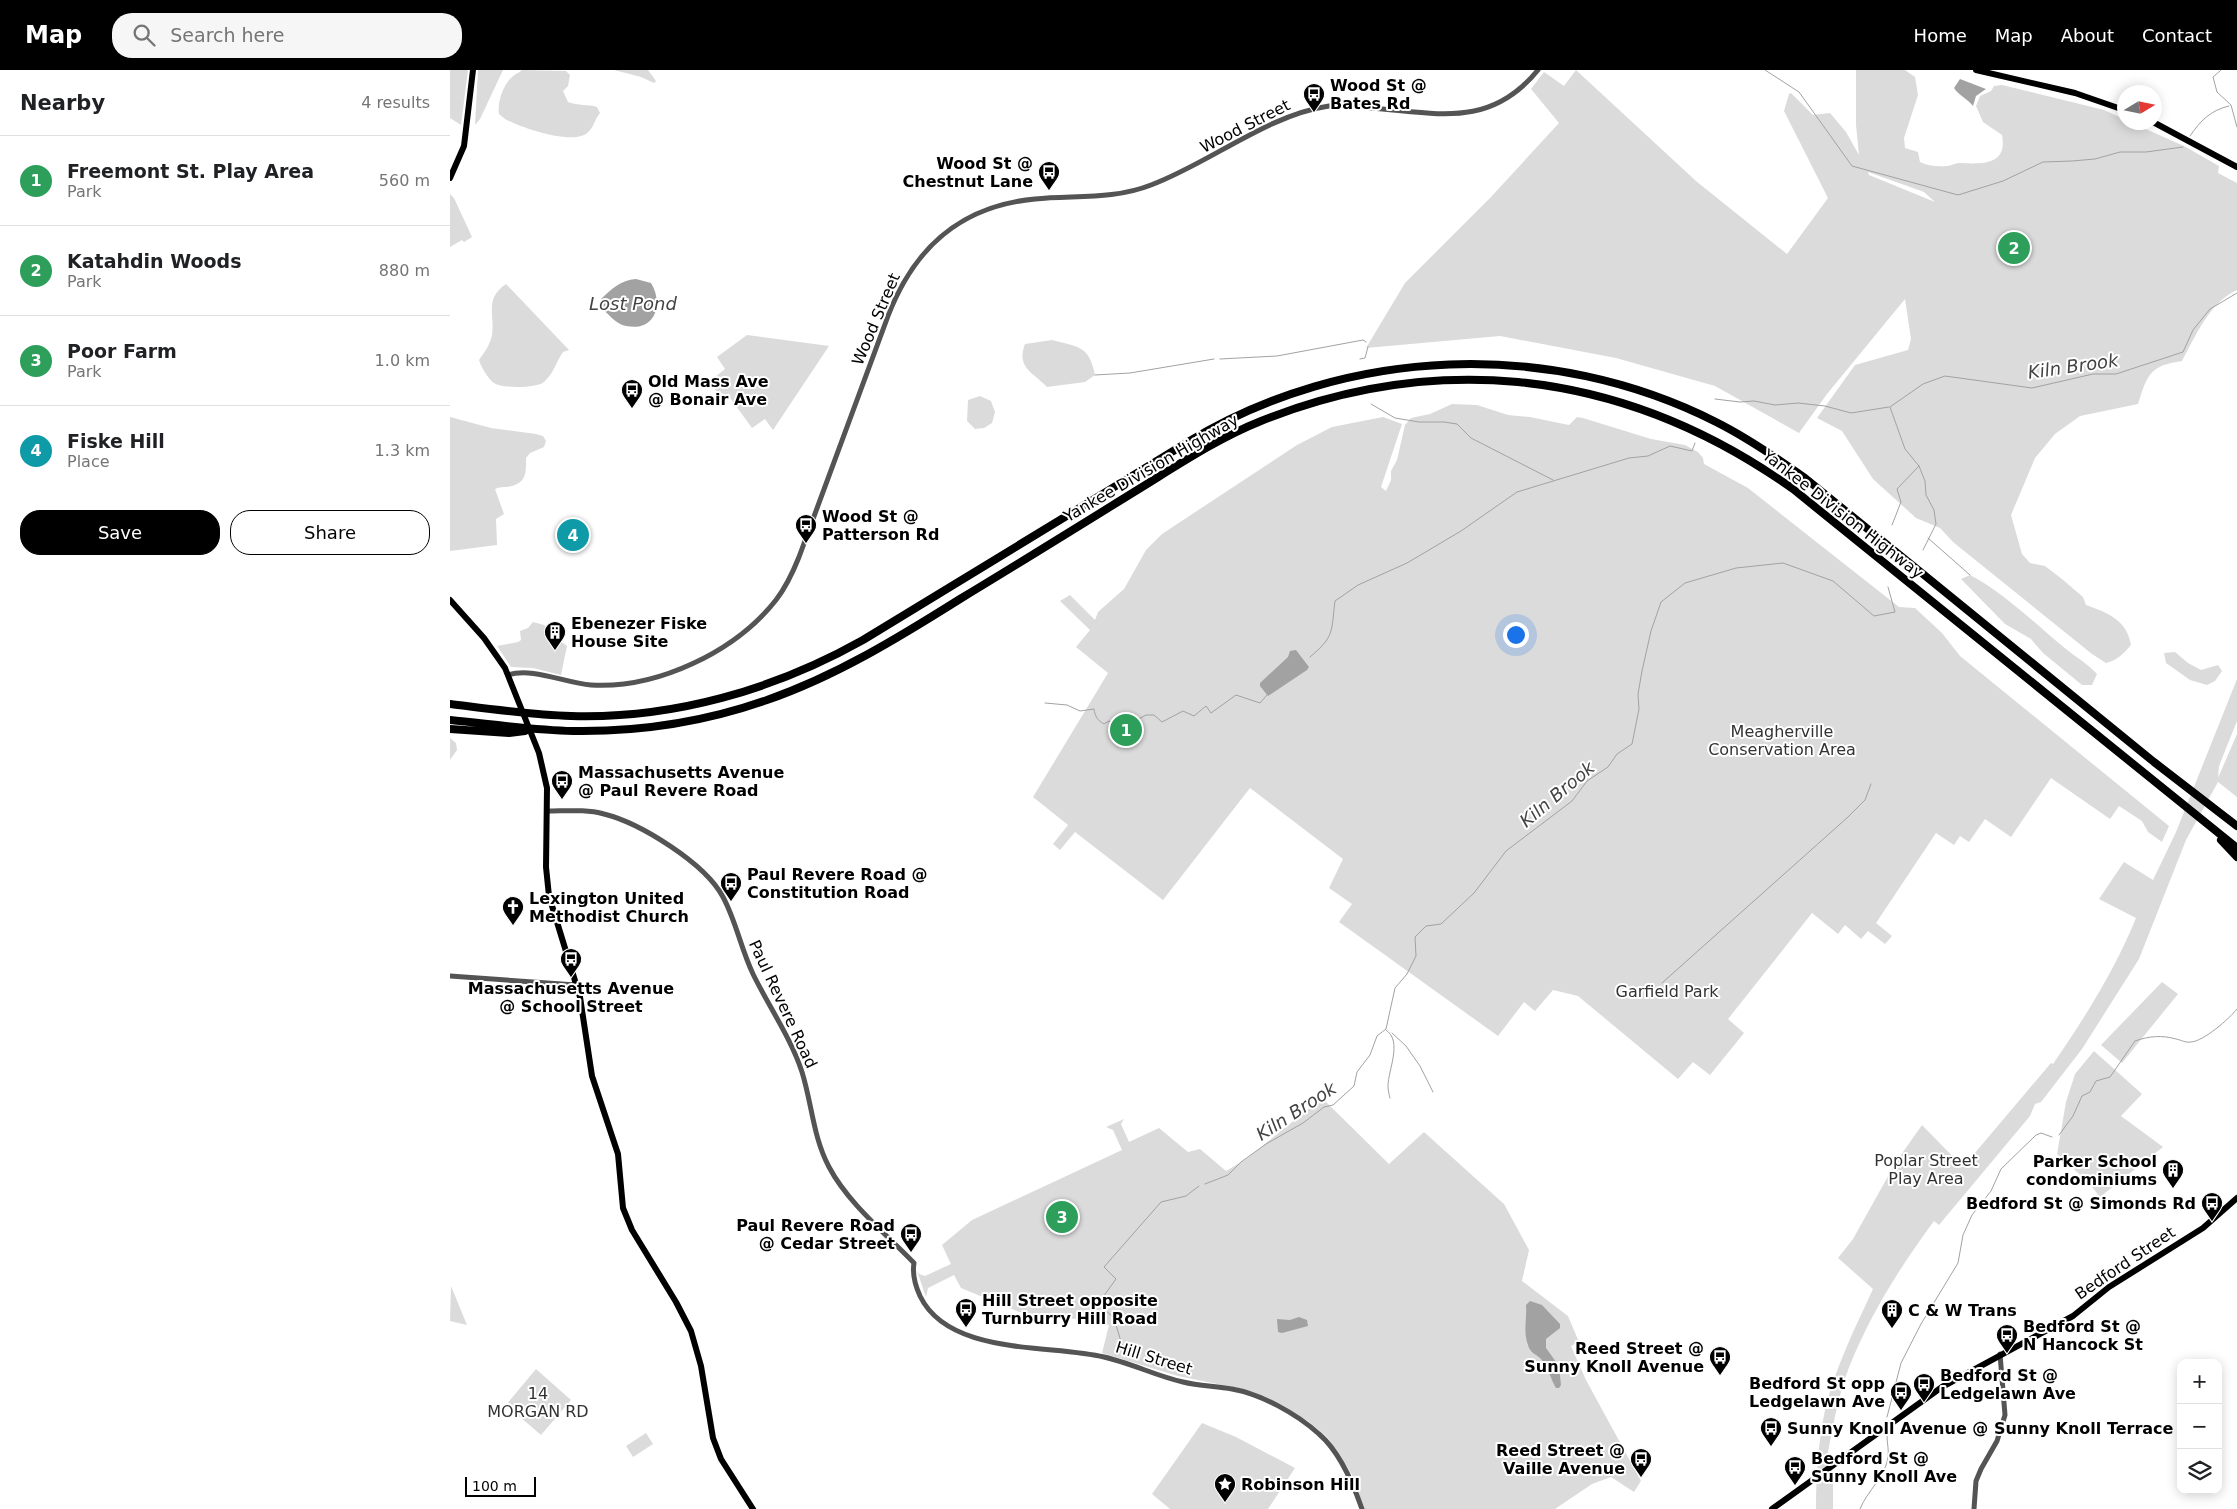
<!DOCTYPE html>
<html lang="en">
<head>
<meta charset="utf-8">
<style>
  body { margin:0; font-family:"DejaVu Sans",sans-serif; background:#f6f6f6; color:#202124 }
  .controls { position:absolute; right:15px; bottom:15px; display:grid; overflow:hidden; border-radius:10px; box-shadow:0 2px 12px #0003 }
  .controls button { width:45px; height:45px; display:grid; place-items:center; padding:0; border:0; border-bottom:1px solid #e0e0e0; background:#fff; color:#202124; font:25px sans-serif }
  .compass { position:absolute; left:1667px; top:15px; width:45px; height:45px; border-radius:50%; background:#fff; box-shadow:0 2px 12px #0003; rotate:80deg }
  .scale { position:absolute; left:15px; bottom:12px; width:71px; box-sizing:border-box; padding-left:5px; border:2px solid #000; border-top:0; font-size:14px; line-height:18px; white-space:nowrap; color:#000; -webkit-text-stroke:4px #fff; paint-order:stroke }
  .you { position:absolute; left:1065px; top:564px; width:18px; height:18px; margin:-12px; border:4px solid #fff; border-radius:50%; background:#1a73e8; box-shadow:0 0 0 8px #1a73e833 }
  .badge { display:grid; place-items:center; width:32px; height:32px; border-radius:50%; background:#000; color:#fff; font-size:16px; font-weight:700 }
  .pin { position:absolute; translate:-50% -50%; border:2px solid #fff; box-shadow:0 1px 5px #0006 }
  .list { margin:0; padding:0; list-style:none }
  h2 { display:flex; justify-content:space-between; align-items:center; height:65px; margin:0; padding:0 20px; font-size:21px }
  h2 small { font-size:16px; font-weight:400; color:#757577 }
  .list li { display:grid; grid-template-columns:32px 1fr auto; gap:15px; align-items:center; box-sizing:border-box; height:90px; padding:0 20px; border-top:1px solid #e0e0e0 }
  .list b { display:block; font-size:19px; white-space:nowrap }
  .list p { margin:0; font-size:16px; white-space:nowrap; color:#757577 }
  .list em { font-size:16px; font-style:normal; color:#757577 }
  .actions { display:flex; gap:10px; padding:15px 20px }
  .actions a { flex:1; padding:11px 0; border:1px solid #000; border-radius:20px; text-align:center; font-size:18px; color:#000 }
  .actions .main { background:#000; color:#fff }
  .icon { flex:none; width:28px; height:28px; fill:none; stroke:currentColor; stroke-width:2; stroke-linecap:round; stroke-linejoin:round }
  .map { position:relative; flex:none; width:1787px; height:1439px; overflow:hidden }
  header { display:flex; align-items:center; gap:30px; box-sizing:border-box; height:70px; padding:0 25px; background:#000; color:#fff }
  header strong { font-size:24px }
  nav { display:flex; gap:28px; margin-inline-start:auto; font-size:18px }
  .search { width:350px; height:45px; background:#f6f6f6; display:flex; align-items:center; gap:12px; box-sizing:border-box; padding:0 18px; border-radius:20px; color:#757577; font-size:19px }
  main { display:flex }
  aside { flex:1; background:#fff }
  .map>svg:first-child { display:block }
</style>
</head>
<body>
<header>
<strong>Map</strong>
<div class="search"><svg class="icon" aria-label="search" viewBox="0 0 24 24"><circle cx="10" cy="10" r="6"/><path d="M15 15l6 6"/></svg>Search here</div>
<nav><a>Home</a><a>Map</a><a>About</a><a>Contact</a></nav>
</header>
<main>
<aside>
<h2>Nearby<small>4 results</small></h2>
<ul class="list">
<li><span class="badge" style="background:#2e9e5b">1</span><div><b>Freemont St. Play Area</b><p>Park</p></div><em>560 m</em></li>
<li><span class="badge" style="background:#2e9e5b">2</span><div><b>Katahdin Woods</b><p>Park</p></div><em>880 m</em></li>
<li><span class="badge" style="background:#2e9e5b">3</span><div><b>Poor Farm</b><p>Park</p></div><em>1.0 km</em></li>
<li><span class="badge" style="background:#0f9aa8">4</span><div><b>Fiske Hill</b><p>Place</p></div><em>1.3 km</em></li>
</ul>
<div class="actions"><a class="main">Save</a><a>Share</a></div>
</aside>
<div class="map">
<svg width="1787" height="1439" viewBox="0 0 1787 1439">
  <rect width="100%" height="100%" fill="#fff"/>
  <!-- green -->
  <path fill="#dbdbdb" fill-rule="evenodd" d="M0 0H18L11 55 0 48Z
    M28 0H53L30 49 25 55Z
    M72 0 116 1 120 5 118 16 113 21 118 32C128 36 139 34 147 37L150 43C144 50 143 61 134 65 116 73 72 58 55 49L49 44C47 33 53 15 62 7 65 4 69 3 72 0Z
    M164 0H198L206 11 204 13 191 7Z
    M1126 0 1246 111 1337 184 1378 128 1334 41 1339 24 1341 23 1363 45 1380 43 1396 62 1409 85 1406 55V0H1455L1465 7 1468 25 1454 68 1455 78 1468 82 1470 92C1478 96 1488 97 1497 96 1501 96 1505 93 1509 93 1531 94 1558 96 1552 65L1533 52 1526 36 1530 26 1541 21 1544 16 1552 15 1654 40 1674 49V52L1682 53 1734 76 1769 96 1768 103 1787 113V220C1760 232 1746 265 1732 291 1699 296 1698 304 1688 334L1630 346 1605 364 1585 388 1561 445 1572 484 1580 493 1595 496 1612 509 1633 527 1636 535C1658 543 1677 550 1681 575 1673 584 1668 590 1656 593L1642 584 1503 472 1490 458 1466 448 1423 409 1392 361 1367 348 1405 295 1458 280 1461 269 1455 229 1377 324 1349 363 1265 316 1166 288 1050 266 916 278 955 213 1041 127 1109 53 1081 19 1094 2 1114 16ZM1418 102 1474 122 1485 132 1419 105Z
    M0 124 4 128 22 167 14 172 12 170 0 177Z
    M56 214 119 280 113 282C106 292 104 303 94 312 87 318 53 319 44 313 39 310 31 297 29 290 34 283 40 275 42 265 45 245 34 229 56 214Z
    M297 265 379 276 323 360 315 349 302 358 278 325 267 322 260 311 275 299 267 287Z
    M602 270C628 277 639 275 645 305L635 312 597 317C583 302 566 298 575 274Z
    M530 326 541 331 545 342 542 353 534 358 525 359 517 351 518 330Z
    M1002 334 1027 335 1058 345 1080 347 1119 355 1127 347 1133 348 1201 369 1235 375 1248 382 1253 388 1254 394 1298 418 1449 537 1465 538 1492 563 1510 586 1719 756 1712 772 1698 762 1692 751 1669 736 1660 749 1601 708 1561 767 1535 749 1519 772 1510 766 1504 775 1486 763 1426 853 1442 866 1435 874 1418 861 1411 869 1395 855 1388 864 1362 843 1278 949 1294 963 1260 1005 1243 992 1228 1009 1128 926 1103 920 1085 941 1074 932 1048 966 889 852 902 834 879 818 893 789 800 718 713 830 625 762 610 780 603 774 618 755 583 727 658 603 626 577 640 560 610 531 620 525 645 550 648 542 674 519 696 480 712 464 847 375 882 357 933 347 952 354 931 417 936 421 941 410V401L947 390 955 355 961 348 980 344Z
    M0 347 41 358 86 364 93 366 96 371 94 377 80 383 76 388C76 403 77 414 57 417 53 417 50 417 45 419L54 444 46 449 47 475 0 481Z
    M1520 505C1556 524 1585 554 1616 579 1627 588 1637 593 1647 604L1642 615H1632L1593 583 1581 569 1555 554 1511 509Z
    M83 552 94 555 102 565 117 576 111 605 83 598 61 597 48 577 47 576 68 572 71 570 70 561 78 558Z
    M1725 582 1738 593 1751 600 1768 595 1772 601 1765 611 1757 615 1740 610 1716 593 1714 583Z
    M1787 609V651L1769 696 1768 708 1787 664V727L1768 712 1736 770 1689 889 1632 979 1591 1032 1585 1034 1580 1046 1489 1155 1484 1151C1450 1197 1419 1246 1398 1300 1387 1330 1382 1362 1376 1393L1383 1402V1439H1366C1366 1406 1368 1373 1375 1340 1385 1298 1405 1258 1423 1219L1388 1188 1403 1169 1446 1092 1472 1055 1513 1097 1601 993 1603 994C1634 949 1665 900 1686 848L1649 829 1674 792 1703 810 1726 762Z
    M0 668 6 673 7 680 0 690Z
    M1712 912 1728 924 1672 993 1651 975Z
    M1644 981 1692 1024 1671 1046 1713 1077 1650 1127 1638 1112 1607 1084 1616 1032 1625 1004Z
    M872 1028 939 1094 974 1062 1054 1134 1079 1180 1072 1211 1118 1246 1129 1272 1121 1276 1136 1310 1191 1411 1184 1422 1161 1407 1142 1414 1105 1439H914L905 1410 889 1383 877 1367 858 1351 801 1321 728 1306 652 1283 659 1255 634 1250 569 1242 511 1218 504 1205 478 1218 476 1227 467 1201 469 1204 475 1206 501 1194 492 1175 522 1150 672 1080 663 1060 656 1057 674 1049 671 1054 679 1072 709 1058 738 1082 750 1079 776 1101 796 1089Z
    M1 1216 17 1255 0 1251Z
    M86 1299 121 1330 91 1365 56 1335Z
    M752 1353 786 1367 845 1398 818 1439H720L702 1424Z
    M196 1363 203 1374 183 1387 176 1376Z"/>
  <!-- water -->
  <path fill="#a2a2a2" d="M1510 9 1536 19 1526 26 1523 36C1517 28 1509 26 1504 18Z
    M186 209 201 213C214 234 205 262 176 256 166 254 158 244 151 237V229C162 219 170 210 186 209Z
    M846 580 859 597 857 600 818 626 810 616V613L838 587 840 581Z
    M1080 1231 1092 1235 1110 1254V1258L1096 1269V1278L1109 1296 1111 1315 1109 1318H1106C1100 1308 1099 1298 1091 1289 1086 1284 1080 1283 1078 1275 1073 1262 1077 1249 1076 1235Z
    M849 1247 857 1250 858 1256 832 1263 828 1262 827 1249 840 1250Z"/>
  <g fill="none" stroke-linecap="round" stroke-linejoin="round">
    <!-- stream -->
    <path stroke="#a2a2a2" stroke-width="1" d="M1315 0 1349 22 1402 96 1508 125 1553 111 1593 92 1622 91 1645 89 1670 82H1696L1733 77
      M1771 0 1763 7 1767 22 1781 35 1787 57
      M1740 66C1750 51 1761 40 1779 36
      M770 289 827 286 913 270 916 272
      M910 289 915 288 918 277
      M645 305 680 303 764 289
      M1265 329 1290 332 1304 331 1325 335 1348 333 1375 336 1401 343 1439 337
      M921 334 945 348 969 352H994L1007 354 1021 368 1103 410
      M1442 455 1451 432 1447 419 1469 396
      M1478 468 1520 505
      M1473 480 1486 454 1484 440 1476 425 1475 411 1469 396 1455 379 1440 337 1473 314 1495 306 1582 318 1643 304H1666L1733 282 1743 260 1760 239 1787 223
      M860 587C885 566 881 562 885 531L908 515 957 493 1011 461 1067 422 1179 388 1198 386 1220 376 1242 381 1245 373
      M595 633 617 635 630 641 644 639C645 646 647 650 654 654L659 651 672 658 696 645H704L712 652 733 641 744 646 756 636 761 643 786 625 810 633 817 625
      M1212 913 1398 747 1415 730 1421 714
      M936 960C953 971 938 1000 938 1016 938 1020 939 1024 940 1028
      M942 963 956 976 970 996 983 1022
      M1609 1065 1623 1046 1632 1026 1640 1022 1646 1011 1660 1007 1685 971C1699 966 1712 965 1726 969 1731 970 1736 973 1741 972 1754 971 1779 949 1787 939
      M755 1114 778 1105 791 1092 816 1074 853 1053 874 1037 883 1035 904 1016 907 1002 920 985 927 966 936 959 945 918 957 904 966 886 965 867 976 856 991 854 1024 823 1056 781 1122 731 1137 711 1158 697 1167 684 1182 674 1189 639 1188 624 1192 601 1201 561 1211 532 1235 513 1286 498 1333 493 1383 511 1424 546 1445 542 1438 517
      M666 1284 672 1275 664 1248 654 1239 653 1235V1227L666 1209 654 1197 711 1132 736 1126 749 1116
      M1437 1347 1451 1293 1471 1254 1508 1193 1513 1165 1522 1145 1541 1121 1551 1099 1586 1065 1591 1063 1602 1067
      M1410 1439C1417 1421 1436 1406 1438 1387 1439 1380 1437 1373 1437 1366"/>
    <!-- minor -->
    <path stroke="#545454" stroke-width="5" d="M58 605C82 597 115 613 141 615 207 619 285 582 326 530 336 517 343 502 349 487L438 246C464 178 510 136 585 129 624 125 663 130 701 115 760 93 817 45 879 36 893 34 908 36 921 38 987 43 1040 59 1088 0
      M97 741C116 741 136 739 154 744 190 753 255 793 273 827 286 851 291 879 303 904 319 937 341 968 352 1002 362 1034 363 1067 379 1097 398 1133 435 1163 464 1193 462 1205 465 1215 470 1226 499 1286 600 1274 654 1287 681 1293 706 1306 733 1312 749 1316 766 1316 782 1319 811 1324 847 1344 869 1364 890 1382 903 1413 912 1439
      M0 906 126 915
      M1524 1439 1526 1411 1531 1399 1547 1371 1555 1345 1550 1284"/>
    <!-- major -->
    <path stroke="#000" stroke-width="6" d="M1526 0 1625 23 1674 40
      M1703 52 1787 97
      M0 108 14 76 23 0
      M0 530 34 568 55 598 89 683 97 718 96 797 99 826 130 927 142 1006 168 1084 173 1138 182 1160 226 1232 241 1261 251 1296 263 1368 271 1389 303 1439
      M1322 1439 1492 1317 1623 1246 1659 1217 1753 1158 1787 1128"/>
    <!-- highway -->
    <path stroke="#000" stroke-width="8" d="M0 634C40 639 81 645 121 646 223 649 324 620 413 570L738 372C897 276 1100 268 1266 352 1298 368 1327 388 1355 408L1704 692 1787 756
      M0 650C41 654 82 660 123 661 189 662 255 652 317 630 386 606 448 568 510 529 568 494 626 458 684 422 725 397 766 369 811 351 893 318 980 304 1068 312 1170 322 1260 360 1343 419L1787 778
      M0 659 59 663 75 661
      M1771 770 1787 787"/>
  </g>
  <!-- icons -->
  <defs>
    <g id="bus-pin" transform="scale(1.125)"><path d="M0 17L-7.5 6A9.5 9.5 0 1 1 7.5 6Z" fill="#000" stroke="#fff"/><path d="M-5-6H5V4H4V6H2V4H-2V6H-4V4H-5ZM-3.5-4V0h7V-4ZM-3.5 1.2v1.5H-2V1.2ZM2 1.2v1.5H3.5V1.2Z" fill="#fff"/></g>
    <g id="building-pin" transform="scale(1.125)"><path d="M0 17L-7.5 6A9.5 9.5 0 1 1 7.5 6Z" fill="#000" stroke="#fff"/><path d="M-4-6H4V6H1V3H-1V6H-4ZM-2.5-4.3h1.7v1.8h-1.7ZM.8-4.3h1.7v1.8H.8ZM-2.5-1h1.7V.8h-1.7ZM.8-1h1.7V.8H.8Z" fill="#fff"/></g>
    <g id="church-pin" transform="scale(1.125)"><path d="M0 17L-7.5 6A9.5 9.5 0 1 1 7.5 6Z" fill="#000" stroke="#fff"/><path d="M-1.2-6h2.4v3.5h3.3v2.4h-3.3V6h-2.4V-.1h-3.3v-2.4h3.3Z" fill="#fff"/></g>
    <g id="sight-pin" transform="scale(1.125)"><path d="M0 17L-7.5 6A9.5 9.5 0 1 1 7.5 6Z" fill="#000" stroke="#fff"/><path d="M0-6L1.8-2.2L6-1.7L2.9 1.2L3.7 5.4L0 3.3L-3.7 5.4L-2.9 1.2L-6-1.7L-1.8-2.2Z" fill="#fff"/></g>
  </defs>
  <g fill-rule="evenodd">
    <use href="#bus-pin" x="864" y="24"/>
    <use href="#bus-pin" x="599" y="102"/>
    <use href="#bus-pin" x="182" y="320"/>
    <use href="#bus-pin" x="356" y="455"/>
    <use href="#building-pin" x="105" y="562"/>
    <use href="#bus-pin" x="112" y="711"/>
    <use href="#bus-pin" x="281" y="813"/>
    <use href="#church-pin" x="63" y="837"/>
    <use href="#bus-pin" x="121" y="889"/>
    <use href="#building-pin" x="1723" y="1100"/>
    <use href="#bus-pin" x="1762" y="1133"/>
    <use href="#bus-pin" x="461" y="1164"/>
    <use href="#bus-pin" x="516" y="1239"/>
    <use href="#building-pin" x="1442" y="1240"/>
    <use href="#bus-pin" x="1557" y="1265"/>
    <use href="#bus-pin" x="1270" y="1287"/>
    <use href="#bus-pin" x="1474" y="1314"/>
    <use href="#bus-pin" x="1451" y="1322"/>
    <use href="#bus-pin" x="1321" y="1358"/>
    <use href="#bus-pin" x="1191" y="1389"/>
    <use href="#bus-pin" x="1345" y="1397"/>
    <use href="#sight-pin" x="775" y="1414"/>
  </g>
  <g text-anchor="middle" dominant-baseline="central" stroke-width="4" stroke-linejoin="round" paint-order="stroke">
    <!-- poi labels -->
    <g font-size="16" font-weight="bold" fill="#000" stroke="#fff" text-anchor="start">
      <text x="880" y="15">Wood St @<tspan x="880" dy="18">Bates Rd</tspan></text>
      <text x="583" y="93" text-anchor="end">Wood St @<tspan x="583" dy="18">Chestnut Lane</tspan></text>
      <text x="198" y="311">Old Mass Ave<tspan x="198" dy="18">@ Bonair Ave</tspan></text>
      <text x="372" y="446">Wood St @<tspan x="372" dy="18">Patterson Rd</tspan></text>
      <text x="121" y="553">Ebenezer Fiske<tspan x="121" dy="18">House Site</tspan></text>
      <text x="128" y="702">Massachusetts Avenue<tspan x="128" dy="18">@ Paul Revere Road</tspan></text>
      <text x="297" y="804">Paul Revere Road @<tspan x="297" dy="18">Constitution Road</tspan></text>
      <text x="79" y="828">Lexington United<tspan x="79" dy="18">Methodist Church</tspan></text>
      <text x="121" y="918" text-anchor="middle">Massachusetts Avenue<tspan x="121" dy="18">@ School Street</tspan></text>
      <text x="1707" y="1091" text-anchor="end">Parker School<tspan x="1707" dy="18">condominiums</tspan></text>
      <text x="1746" y="1133" text-anchor="end">Bedford St @ Simonds Rd</text>
      <text x="445" y="1155" text-anchor="end">Paul Revere Road<tspan x="445" dy="18">@ Cedar Street</tspan></text>
      <text x="532" y="1230">Hill Street opposite<tspan x="532" dy="18">Turnburry Hill Road</tspan></text>
      <text x="1458" y="1240">C &amp; W Trans</text>
      <text x="1573" y="1256">Bedford St @<tspan x="1573" dy="18">N Hancock St</tspan></text>
      <text x="1254" y="1278" text-anchor="end">Reed Street @<tspan x="1254" dy="18">Sunny Knoll Avenue</tspan></text>
      <text x="1490" y="1305">Bedford St @<tspan x="1490" dy="18">Ledgelawn Ave</tspan></text>
      <text x="1435" y="1313" text-anchor="end">Bedford St opp<tspan x="1435" dy="18">Ledgelawn Ave</tspan></text>
      <text x="1337" y="1358">Sunny Knoll Avenue @ Sunny Knoll Terrace</text>
      <text x="1175" y="1380" text-anchor="end">Reed Street @<tspan x="1175" dy="18">Vaille Avenue</tspan></text>
      <text x="1361" y="1388">Bedford St @<tspan x="1361" dy="18">Sunny Knoll Ave</tspan></text>
      <text x="791" y="1414">Robinson Hill</text>
    </g>
    <!-- street labels -->
    <g font-size="16" fill="#000" stroke="#fff">
      <text transform="translate(795 56) rotate(-27)">Wood Street</text>
      <text transform="translate(426 249) rotate(-67)">Wood Street</text>
      <text transform="translate(701 398) rotate(-30)">Yankee Division Highway</text>
      <text transform="translate(1393 444) rotate(38)">Yankee Division Highway</text>
      <text transform="translate(333 934) rotate(65)">Paul Revere Road</text>
      <text transform="translate(1675 1193) rotate(-34)">Bedford Street</text>
      <text transform="translate(704 1288) rotate(17)">Hill Street</text>
    </g>
    <!-- park labels -->
    <g font-size="16" fill="#323232" stroke="#fff">
      <text x="1332" y="661">Meagherville<tspan x="1332" dy="18">Conservation Area</tspan></text>
      <text x="1217" y="921">Garfield Park</text>
      <text x="1476" y="1090">Poplar Street<tspan x="1476" dy="18">Play Area</tspan></text>
      <text x="88" y="1323">14<tspan x="88" dy="18">MORGAN RD</tspan></text>
    </g>
    <!-- water labels -->
    <g font-size="18" font-style="italic" fill="#434343" stroke="#fff">
      <text x="183" y="233">Lost Pond</text>
      <text transform="translate(1623 296) rotate(-8)">Kiln Brook</text>
      <text transform="translate(1107 724) rotate(-40)">Kiln Brook</text>
      <text transform="translate(846 1041) rotate(-33)">Kiln Brook</text>
    </g>
  </g>
</svg>
<div class="controls">
<button>+</button>
<button>−</button>
<button><svg class="icon" aria-label="layers" viewBox="0 0 24 24"><path d="M12 4l9 5-9 5-9-5zM3 14l9 5 9-5"/></svg></button>
</div>
<svg class="compass" viewBox="-18 -18 36 36"><path d="M0-13l5 13h-10z" fill="#e53935"/><path d="M0 13l5-13h-10z" fill="#757577"/></svg>
<div class="scale">100 m</div>
<div class="you"></div>
<div class="pin badge" style="left:676px;top:660px;background:#2e9e5b">1</div>
<div class="pin badge" style="left:1564px;top:178px;background:#2e9e5b">2</div>
<div class="pin badge" style="left:612px;top:1147px;background:#2e9e5b">3</div>
<div class="pin badge" style="left:123px;top:465px;background:#0f9aa8">4</div>
</div>
</main>
</body>
</html>
